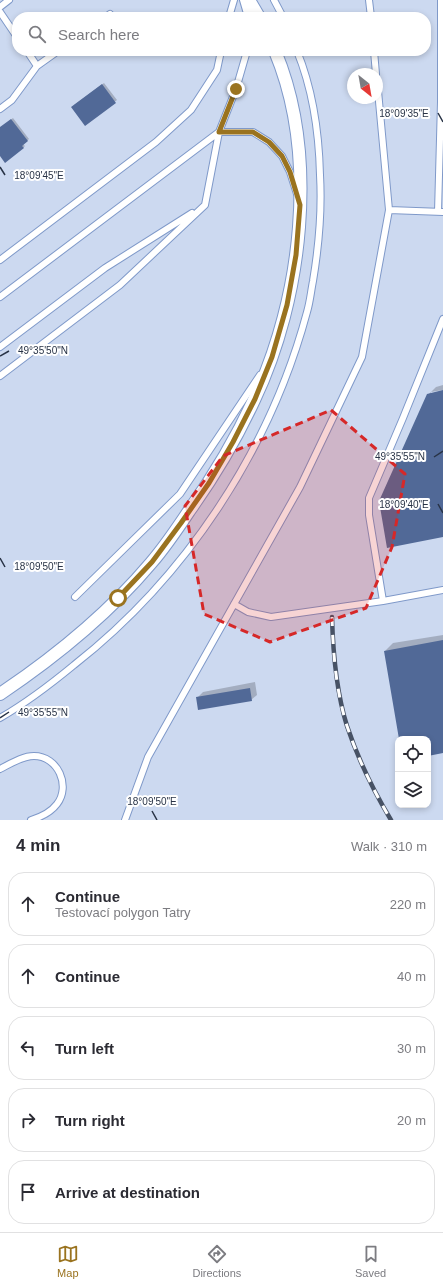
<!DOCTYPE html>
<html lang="en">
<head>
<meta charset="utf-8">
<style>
  body { margin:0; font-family:Arial,sans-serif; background:#f2f2f3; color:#2b2b33 }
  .controls { position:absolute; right:12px; bottom:12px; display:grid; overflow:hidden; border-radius:8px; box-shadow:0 2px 6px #0003 }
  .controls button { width:36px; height:36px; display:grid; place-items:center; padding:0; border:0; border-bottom:1px solid #e1e1e2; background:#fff; color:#2b2b33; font:20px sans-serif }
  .compass { position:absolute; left:347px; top:68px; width:36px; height:36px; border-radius:50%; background:#fff; box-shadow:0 2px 6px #0003; rotate:149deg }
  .stop { position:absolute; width:12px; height:12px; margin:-9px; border:3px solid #9a731f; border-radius:50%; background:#fff }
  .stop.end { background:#9a731f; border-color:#fff; box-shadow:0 1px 4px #0008 }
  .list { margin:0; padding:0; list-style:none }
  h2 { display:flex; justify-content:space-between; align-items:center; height:52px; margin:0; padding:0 16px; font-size:17px }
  h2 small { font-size:13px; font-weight:400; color:#7c7c81 }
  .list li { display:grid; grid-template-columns:26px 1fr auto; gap:12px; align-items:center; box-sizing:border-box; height:64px; margin:0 8px 8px; padding:0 8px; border:1px solid #e1e1e2; border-radius:16px }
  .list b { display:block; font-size:15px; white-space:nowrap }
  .list p { margin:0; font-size:13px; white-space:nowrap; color:#7c7c81 }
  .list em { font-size:13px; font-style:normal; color:#7c7c81 }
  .icon { flex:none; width:22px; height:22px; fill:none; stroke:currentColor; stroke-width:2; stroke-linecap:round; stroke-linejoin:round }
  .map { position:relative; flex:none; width:443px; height:820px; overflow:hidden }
  .search { position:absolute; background:#fff; box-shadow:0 2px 6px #0003; left:12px; right:12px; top:12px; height:44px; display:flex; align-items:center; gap:10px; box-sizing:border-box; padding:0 14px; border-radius:16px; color:#7c7c81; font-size:15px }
  .sheet { height:412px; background:#fff }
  nav { display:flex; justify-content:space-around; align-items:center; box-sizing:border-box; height:56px; border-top:1px solid #e1e1e2; background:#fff; font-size:11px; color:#7c7c81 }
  nav a { display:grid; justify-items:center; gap:2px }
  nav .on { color:#9a731f }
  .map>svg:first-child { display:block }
</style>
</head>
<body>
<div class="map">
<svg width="443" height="820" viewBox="0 0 443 820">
  <rect width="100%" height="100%" fill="#dee9fe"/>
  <!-- built -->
  <path fill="#ccd9f0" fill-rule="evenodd" d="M0 0H443V820H0ZM17 17H426V51H17ZM353 74H377V98H353ZM398 739H428V805H398Z"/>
  <!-- shadow -->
  <path fill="#0003" d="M104 83 117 100 85 124 74 105Z
    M13 118 29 139 23 144 25 146 23 148 0 155V128Z
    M443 385V390L431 392V394L443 392V536L428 395 436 387Z
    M443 635V752L428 755V739H400L385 651 393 643Z
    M255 682 257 695 251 700 197 698 203 692Z"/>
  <!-- building -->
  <path fill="#516997" d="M102 84 116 103 85 126 71 107Z
    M11 119 28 141 22 146 24 148 5 163 0 156V127Z
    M443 390V537L387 548 379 501 427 394Z
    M443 640V753L428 756V739H399L384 651Z
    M250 688 252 701 198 710 196 697Z"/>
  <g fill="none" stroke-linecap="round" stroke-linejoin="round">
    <!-- service casing -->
    <g stroke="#7f99c9" stroke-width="8">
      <path id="service" d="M243 0 248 17
        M274 0 283 17
        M369 0 371 17
        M0 7 9 0
        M0 12 17 37
        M106 17 110 14
        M229 17 234 0
        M374 51 376 74
        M37 66 58 51
        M0 109 12 100 37 66 27 51
        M389 210 443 212
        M438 212 441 102V0
        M0 260 156 142 191 110 217 70 221 51
        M0 297 219 132H253L269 142 282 156 290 172 297 194
        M0 347 105 268 192 213
        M0 376 120 285 205 205 219 132 236 89 247 51
        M75 597 180 494 260 375
        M383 601 369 515V498L403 418 443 319
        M234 604 248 612 271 617 383 601 443 590
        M0 718C26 703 51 684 74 665 186 577 270 450 307 312 310 302 311 291 313 281 319 245 322 210 320 175 319 133 313 90 297 51
        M0 769C10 764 22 756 34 756 58 756 71 786 57 804 51 812 41 817 31 820
        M125 820 148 757 300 487 362 357 389 210 377 80"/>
    </g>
    <!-- minor casing -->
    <g stroke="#7f99c9" stroke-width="14">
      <path id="minor" d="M249 0 259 17
        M0 694C55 657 108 614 151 563 165 547 177 529 189 511 214 476 236 439 254 400 302 299 319 156 275 51"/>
    </g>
    <!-- service -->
    <use href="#service" stroke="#fff" stroke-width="6"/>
    <!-- minor -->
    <use href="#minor" stroke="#fff" stroke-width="12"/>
    <!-- rail casing -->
    <g stroke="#475265" stroke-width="4.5">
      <path id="rail" d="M332 617C333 653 336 691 347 726 358 759 373 790 391 820"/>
    </g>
    <!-- rail -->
    <use href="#rail" stroke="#fff" stroke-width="3" stroke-dasharray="9" stroke-linecap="butt"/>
  </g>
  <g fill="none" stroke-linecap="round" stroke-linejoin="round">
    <!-- route -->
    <path stroke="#9a731f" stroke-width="5" d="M118 598 152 562 181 523 209 483 233 442 255 399 272 357 287 305 296 255 300 205 290 172 282 156 269 142 253 132H219L236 89"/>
  </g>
  <!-- marked area -->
  <path fill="#d62828" fill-opacity="0.2" stroke="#d62828" stroke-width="3" stroke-dasharray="8 5" stroke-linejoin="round" d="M331 410 405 474 392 547 366 608 270 642 204 614 185 506 223 456Z"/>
  <!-- ticks -->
  <path fill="none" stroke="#283346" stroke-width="1.5" d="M438 113 443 122M0 167 5 175M0 356 9 351M434 457 443 451M438 504 443 513M0 558 5 567M0 718 9 712M152 811 157 820"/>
  <g font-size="10" text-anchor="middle" fill="#283346" stroke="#fff" stroke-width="4" stroke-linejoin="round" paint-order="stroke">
    <text x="404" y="117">18°09'35"E</text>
    <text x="39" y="179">18°09'45"E</text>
    <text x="43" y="354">49°35'50"N</text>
    <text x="400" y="460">49°35'55"N</text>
    <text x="404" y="508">18°09'40"E</text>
    <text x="39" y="570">18°09'50"E</text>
    <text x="43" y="716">49°35'55"N</text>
    <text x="152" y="805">18°09'50"E</text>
  </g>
</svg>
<div class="controls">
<button><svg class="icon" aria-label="locate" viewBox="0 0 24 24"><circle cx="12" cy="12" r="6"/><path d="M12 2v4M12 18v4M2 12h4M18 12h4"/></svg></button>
<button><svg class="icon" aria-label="layers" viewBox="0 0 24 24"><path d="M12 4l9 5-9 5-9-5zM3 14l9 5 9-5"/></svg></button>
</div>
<svg class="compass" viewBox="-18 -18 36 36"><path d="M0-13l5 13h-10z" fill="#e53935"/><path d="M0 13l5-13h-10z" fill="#7c7c81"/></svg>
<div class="stop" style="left:118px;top:598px"></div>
<div class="stop end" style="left:236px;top:89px"></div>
<div class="search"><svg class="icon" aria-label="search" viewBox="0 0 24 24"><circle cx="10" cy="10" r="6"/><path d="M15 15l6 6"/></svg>Search here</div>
</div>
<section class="sheet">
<h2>4 min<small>Walk · 310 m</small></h2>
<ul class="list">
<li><svg class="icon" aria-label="ahead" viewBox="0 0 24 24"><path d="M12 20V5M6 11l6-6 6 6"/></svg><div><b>Continue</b><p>Testovací polygon Tatry</p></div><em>220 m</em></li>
<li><svg class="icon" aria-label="ahead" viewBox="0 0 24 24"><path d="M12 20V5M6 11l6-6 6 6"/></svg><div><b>Continue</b></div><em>40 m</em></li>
<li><svg class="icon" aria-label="left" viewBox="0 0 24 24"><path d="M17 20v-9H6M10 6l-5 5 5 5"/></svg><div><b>Turn left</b></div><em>30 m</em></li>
<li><svg class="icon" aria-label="right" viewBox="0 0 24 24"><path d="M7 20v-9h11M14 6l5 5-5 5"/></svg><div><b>Turn right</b></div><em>20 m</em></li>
<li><svg class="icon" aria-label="arrive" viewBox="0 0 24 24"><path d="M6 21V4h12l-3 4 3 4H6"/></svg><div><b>Arrive at destination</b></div></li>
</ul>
</section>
<nav>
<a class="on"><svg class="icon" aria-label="map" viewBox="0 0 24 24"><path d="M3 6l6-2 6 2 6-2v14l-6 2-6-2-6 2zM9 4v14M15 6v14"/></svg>Map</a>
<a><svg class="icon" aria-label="directions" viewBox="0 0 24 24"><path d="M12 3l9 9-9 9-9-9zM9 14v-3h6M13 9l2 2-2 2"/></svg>Directions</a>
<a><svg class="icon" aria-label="saved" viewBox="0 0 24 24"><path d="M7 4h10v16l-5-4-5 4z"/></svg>Saved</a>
</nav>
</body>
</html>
